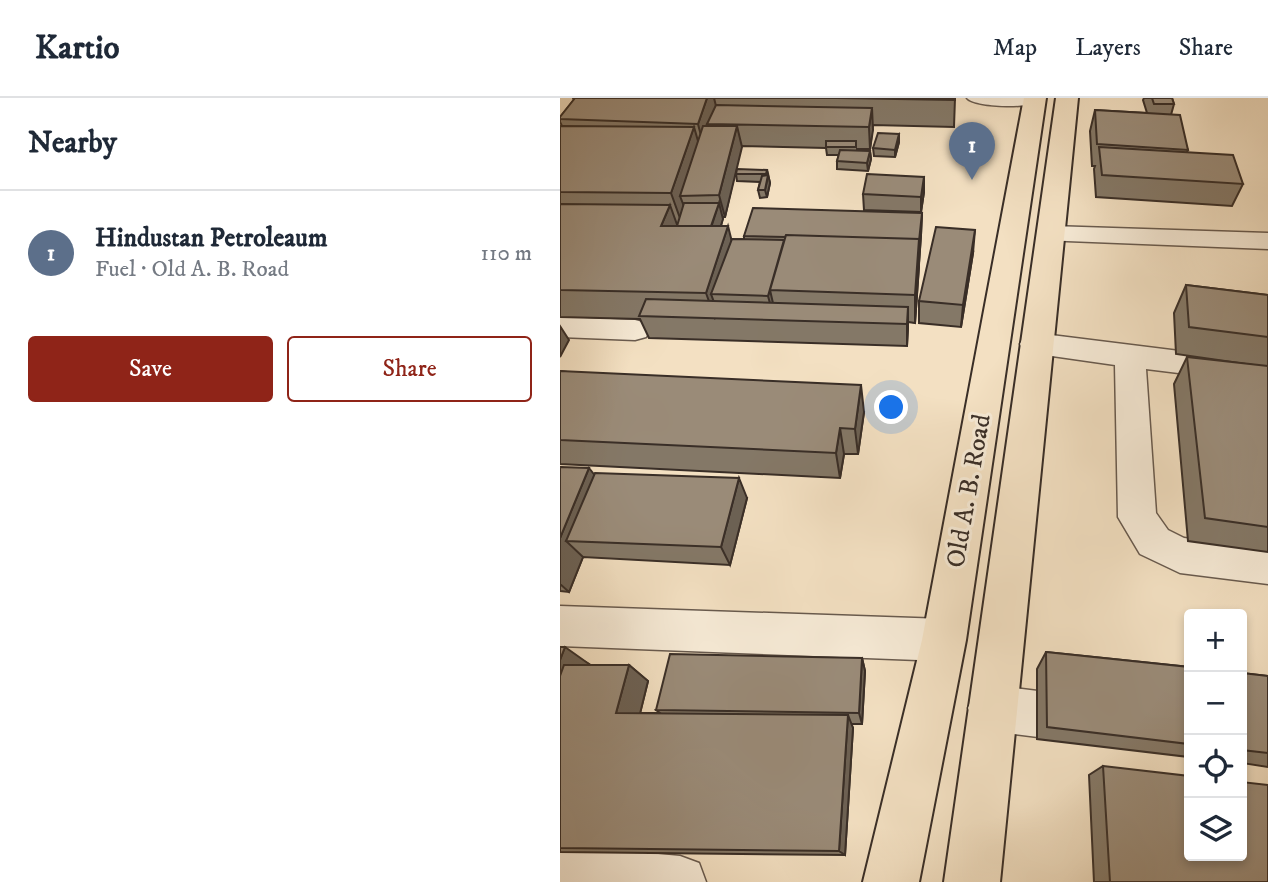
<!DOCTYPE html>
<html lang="en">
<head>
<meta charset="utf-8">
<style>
  body { margin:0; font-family:"IM FELL DW Pica",serif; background:#f2f2f3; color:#1f2937 }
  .controls { position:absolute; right:21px; bottom:21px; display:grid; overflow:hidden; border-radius:7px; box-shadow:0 4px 10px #0003 }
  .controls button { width:63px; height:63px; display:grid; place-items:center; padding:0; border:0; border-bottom:2px solid #e0e1e3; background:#fff; color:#1f2937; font:35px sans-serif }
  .you { position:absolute; left:332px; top:310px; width:24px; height:24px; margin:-18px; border:5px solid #fff; border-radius:50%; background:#1a73e8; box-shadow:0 0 0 10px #1a73e833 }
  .badge { display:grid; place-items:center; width:46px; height:46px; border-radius:50%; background:#8f2418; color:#fff; font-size:23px; font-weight:700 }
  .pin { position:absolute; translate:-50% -58px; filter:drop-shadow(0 2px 4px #0008) }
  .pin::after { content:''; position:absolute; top:37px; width:24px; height:21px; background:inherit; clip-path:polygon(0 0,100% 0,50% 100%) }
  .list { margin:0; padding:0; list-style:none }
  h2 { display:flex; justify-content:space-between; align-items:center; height:91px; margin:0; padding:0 28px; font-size:30px }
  h2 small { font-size:23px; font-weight:400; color:#747a83 }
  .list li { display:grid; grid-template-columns:46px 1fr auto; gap:21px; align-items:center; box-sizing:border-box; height:126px; padding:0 28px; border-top:2px solid #e0e1e3 }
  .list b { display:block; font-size:26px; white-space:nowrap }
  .list p { margin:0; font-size:23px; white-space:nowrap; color:#747a83 }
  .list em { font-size:23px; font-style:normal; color:#747a83 }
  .actions { display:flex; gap:14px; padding:21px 28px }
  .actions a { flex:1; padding:16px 0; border:2px solid #8f2418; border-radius:7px; text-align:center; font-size:24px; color:#8f2418 }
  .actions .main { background:#8f2418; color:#fff }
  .icon { flex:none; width:38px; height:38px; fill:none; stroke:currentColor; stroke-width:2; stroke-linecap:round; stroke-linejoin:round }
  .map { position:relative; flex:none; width:708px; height:784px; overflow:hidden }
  header { display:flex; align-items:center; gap:42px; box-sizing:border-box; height:98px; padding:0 35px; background:#fff; border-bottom:2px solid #e0e1e3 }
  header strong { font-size:33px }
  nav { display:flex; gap:38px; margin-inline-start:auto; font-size:24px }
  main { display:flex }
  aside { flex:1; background:#fff }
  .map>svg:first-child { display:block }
</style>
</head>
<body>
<header>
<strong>Kartio</strong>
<nav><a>Map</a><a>Layers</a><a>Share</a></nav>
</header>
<main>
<aside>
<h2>Nearby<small></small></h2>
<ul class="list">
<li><span class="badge" style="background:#5c6f8a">1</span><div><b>Hindustan Petroleaum</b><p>Fuel · Old A. B. Road</p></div><em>110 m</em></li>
</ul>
<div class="actions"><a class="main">Save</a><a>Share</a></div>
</aside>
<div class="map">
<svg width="708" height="784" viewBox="0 0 708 784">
  <rect width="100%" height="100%" fill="#f3e0c2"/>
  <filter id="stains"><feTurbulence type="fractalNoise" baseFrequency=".00286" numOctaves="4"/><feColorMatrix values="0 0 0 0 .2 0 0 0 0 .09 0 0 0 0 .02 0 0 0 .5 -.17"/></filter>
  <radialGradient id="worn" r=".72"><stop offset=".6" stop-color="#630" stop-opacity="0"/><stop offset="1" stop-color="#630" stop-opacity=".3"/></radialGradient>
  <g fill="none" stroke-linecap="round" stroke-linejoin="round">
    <!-- minor casing -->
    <g stroke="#685a4e" stroke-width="3">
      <path id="minor" d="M407 0H485V1C478 11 415 10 407 0Z
        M491 128 708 135V151L482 142 478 136 482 130Z
        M0 219 75 222 86 225 90 232 86 239 75 242 0 239Z
        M475 235 708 264V286L586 271 596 415 608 432 624 440 708 450V486L620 475 580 456 558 419 555 267 464 254 460 246 464 238Z
        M0 508 384 521 399 527 405 542 399 557 384 563 0 548Z
        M431 587 629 612V658L431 633 415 626 408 610 415 594Z
        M0 747 120 758 139 765 146 784H0Z"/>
    </g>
    <!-- major casing -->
    <g stroke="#392e27" stroke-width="4">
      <path id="major" d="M464 0H486L406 542 359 784H303L362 542Z
        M496 0H518L440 784H384Z"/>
    </g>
    <!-- minor -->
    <use href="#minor" fill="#f7ebd7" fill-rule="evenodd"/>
    <!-- major -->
    <use href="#major" fill="#f3e0c2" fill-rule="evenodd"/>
  </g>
  <!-- wall -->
  <path fill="#847867" stroke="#392e27" stroke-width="2" d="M13 0H395L394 29 313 27 310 51H297V53H310L311 61 308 73 277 71V63L279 57H267L266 50 181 48 165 119H163L161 128 171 142 184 141V138L362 115 361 137 355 225 348 224 347 248 89 240 80 221 0 219V28H2L0 24V19L14 2Z
    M584 0H612L614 6 611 17 628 52 627 54 683 86 672 108 536 99 534 71 535 68H532L530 33 535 12 587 15 583 2Z
    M339 36V44L335 59 314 58 313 50Z
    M207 72 210 85 207 99 200 100 198 92 200 84 177 83 176 76Z
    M364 79V94L361 114 304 112 303 96Z
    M413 155 401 229 359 225V203Z
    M626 187 708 197V454L628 443 614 286 627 259 693 267 616 256 614 215Z
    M0 273 304 314 298 356H284L280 380 0 366Z
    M0 369 34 377 187 400 170 467 23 459 9 494 0 493Z
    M0 549 29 566 28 567H69L88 583 80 615H100L96 612 302 560 305 573 302 626H291L293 630 285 757 0 754Z
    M486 554 629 569V659L477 641V571Z
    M682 575 708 578V669L682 665Z
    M543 668 708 784H534L529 677Z"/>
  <!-- shaded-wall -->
  <path fill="#6c6154" stroke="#392e27" stroke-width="2" d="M147 0H154L158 16 147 26 151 38 145 53 138 26Z
    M312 10 313 32 310 51 309 29Z
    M177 28 182 49 165 119 159 97Z
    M134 29 142 57 120 98 125 111 121 123 111 95Z
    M339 36V44L335 59V52Z
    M310 53 311 61 308 73 307 65Z
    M207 72 210 85 207 99 205 92 207 83 206 76Z
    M364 79V94L361 114V99Z
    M159 105 163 121 153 152 149 136Z
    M110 107 120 135 101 128Z
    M362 115 361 137 359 165V143Z
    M168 128 175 156 151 196 158 215 155 220 146 195Z
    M415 132 413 155 401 229 403 207Z
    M359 141V169L355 225V197Z
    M210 192 215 214 214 220 208 198Z
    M348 209V231L347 248V226Z
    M0 228 9 242 0 259Z
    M301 287 304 314 298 356 295 331Z
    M280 330 284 356 280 380 276 355Z
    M29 370 48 394 6 443 23 459 9 494 0 486V440Z
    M179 380 187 400 170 467 161 449Z
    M5 549 29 566 14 607 0 599V562Z
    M302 560 305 573 302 626 299 615Z
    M69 567 88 583 77 628 56 615Z
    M288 617 293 630 285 757 279 753Z"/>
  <!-- building -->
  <path fill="#9a8b78" stroke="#392e27" stroke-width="2" d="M15 0H147L138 26 0 21V19Z
    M276 0H395V2Z
    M592 0H612L614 6H594Z
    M156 7 312 10 309 29 147 26Z
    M535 12 620 17 628 52 537 46Z
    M0 28 134 29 111 95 0 94Z
    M143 28H177L159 97 120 98Z
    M318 35 339 36 335 52 313 50Z
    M266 43H296V49H266Z
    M539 49 673 57 683 86 542 77Z
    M280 52 310 53 307 65 277 63Z
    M177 71 207 72 206 76H176Z
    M307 76 364 79 361 99 303 96Z
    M208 77 205 92H198L202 78Z
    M124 105H159L151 128H117Z
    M0 106 110 107 101 128H168L146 195 0 192Z
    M193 110 362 115 359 143V141L226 137 225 139 184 138Z
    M376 129 415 132 403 207 359 203Z
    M226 137 359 141 355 197 210 192Z
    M172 141 224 142 208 198 151 196Z
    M626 187 708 197V239L629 229Z
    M86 201 348 209 347 226 79 218Z
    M627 259 708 268V429L645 420Z
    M0 273 301 287 295 331 280 330 276 355 0 342Z
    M0 369 29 370 0 440Z
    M35 375 179 380 161 449 6 443Z
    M0 549H5L0 562Z
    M486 554 629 569V646L487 629Z
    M110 556 302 560 299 615 96 612Z
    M4 567H69L56 615 288 617 279 753 0 750V578Z
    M682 575 708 578V655L682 652Z
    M543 668 629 678V758H682V684L708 687V784H550Z"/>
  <g text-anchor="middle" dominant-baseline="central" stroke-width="6" stroke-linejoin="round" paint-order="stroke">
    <!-- street labels -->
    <g font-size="26" fill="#392e27" stroke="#f7ebd7">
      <text transform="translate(409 393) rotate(-80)">Old A. B. Road</text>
    </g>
  </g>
  <rect width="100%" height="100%" filter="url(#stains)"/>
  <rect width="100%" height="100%" fill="url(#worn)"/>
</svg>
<div class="controls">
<button>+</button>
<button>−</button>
<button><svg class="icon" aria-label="locate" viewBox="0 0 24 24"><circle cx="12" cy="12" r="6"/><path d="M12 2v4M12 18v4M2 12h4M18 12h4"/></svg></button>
<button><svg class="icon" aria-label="layers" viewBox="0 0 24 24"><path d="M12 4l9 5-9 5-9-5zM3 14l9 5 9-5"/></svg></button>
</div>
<div class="you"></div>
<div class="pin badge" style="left:412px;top:82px;background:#5c6f8a">1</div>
</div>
</main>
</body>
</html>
